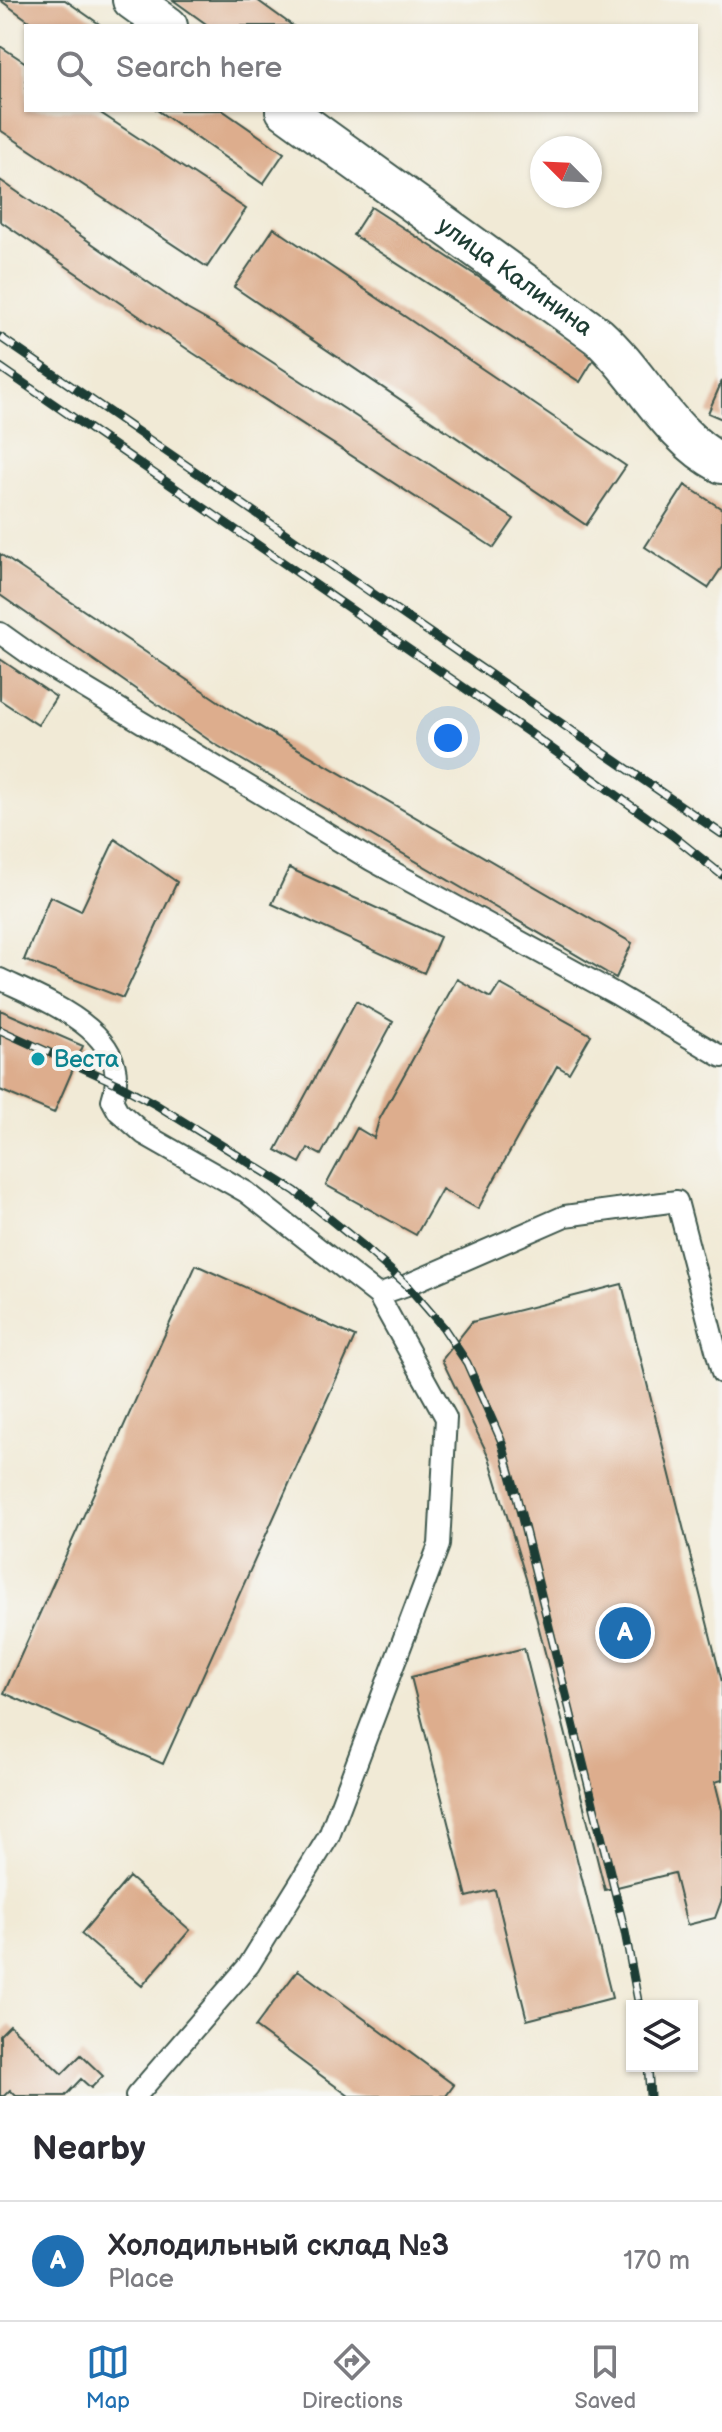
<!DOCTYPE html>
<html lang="en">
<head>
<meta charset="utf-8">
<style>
  body { margin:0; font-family:"Balsamiq Sans",sans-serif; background:#f2f2f3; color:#2b2b33 }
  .controls { position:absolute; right:24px; bottom:24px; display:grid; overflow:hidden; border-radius:0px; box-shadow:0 2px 6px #0004 }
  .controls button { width:72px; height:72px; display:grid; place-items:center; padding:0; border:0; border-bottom:2px solid #e1e1e2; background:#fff; color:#2b2b33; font:40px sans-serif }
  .compass { position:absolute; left:530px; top:136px; width:72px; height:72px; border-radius:50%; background:#fff; box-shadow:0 2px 6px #0004; rotate:294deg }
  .you { position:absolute; left:448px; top:738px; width:28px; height:28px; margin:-20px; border:6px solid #fff; border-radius:50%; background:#1a73e8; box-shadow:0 0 0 12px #1a73e833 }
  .badge { display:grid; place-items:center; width:52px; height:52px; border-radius:50%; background:#1f6fb2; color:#fff; font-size:26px; font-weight:700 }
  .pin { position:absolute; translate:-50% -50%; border:4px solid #fff; box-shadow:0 2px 8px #0006 }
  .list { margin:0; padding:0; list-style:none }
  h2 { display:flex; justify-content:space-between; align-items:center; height:104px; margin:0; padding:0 32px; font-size:34px }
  h2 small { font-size:26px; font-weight:400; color:#7c7c81 }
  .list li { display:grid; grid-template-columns:52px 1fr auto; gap:24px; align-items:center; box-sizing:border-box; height:120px; padding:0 32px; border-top:2px solid #e1e1e2 }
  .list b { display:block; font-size:30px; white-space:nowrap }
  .list p { margin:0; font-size:26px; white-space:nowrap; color:#7c7c81 }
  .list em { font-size:26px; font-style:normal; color:#7c7c81 }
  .icon { flex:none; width:44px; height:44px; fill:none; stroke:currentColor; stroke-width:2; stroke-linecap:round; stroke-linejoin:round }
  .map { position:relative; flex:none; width:722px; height:2096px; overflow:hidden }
  .search { position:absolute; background:#fff; box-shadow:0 2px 6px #0004; left:24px; right:24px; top:24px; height:88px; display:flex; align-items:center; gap:20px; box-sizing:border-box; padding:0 28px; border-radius:0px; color:#7c7c81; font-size:30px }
  .sheet { height:224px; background:#fff }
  nav { display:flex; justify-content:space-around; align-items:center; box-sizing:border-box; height:112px; border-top:2px solid #e1e1e2; background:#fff; font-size:22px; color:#7c7c81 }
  nav a { display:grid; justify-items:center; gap:4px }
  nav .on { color:#1f6fb2 }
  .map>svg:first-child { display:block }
</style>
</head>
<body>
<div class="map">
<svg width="722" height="2096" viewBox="0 0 722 2096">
  <rect width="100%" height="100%" fill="#f6f6f2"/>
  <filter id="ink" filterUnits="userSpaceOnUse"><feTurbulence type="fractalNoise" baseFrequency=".0125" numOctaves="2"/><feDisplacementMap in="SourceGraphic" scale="16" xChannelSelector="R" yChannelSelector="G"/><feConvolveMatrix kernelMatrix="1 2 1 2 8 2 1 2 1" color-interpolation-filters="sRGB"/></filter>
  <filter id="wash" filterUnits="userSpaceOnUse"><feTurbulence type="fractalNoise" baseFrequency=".006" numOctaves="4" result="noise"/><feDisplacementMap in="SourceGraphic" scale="32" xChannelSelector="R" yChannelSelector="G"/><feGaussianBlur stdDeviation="1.8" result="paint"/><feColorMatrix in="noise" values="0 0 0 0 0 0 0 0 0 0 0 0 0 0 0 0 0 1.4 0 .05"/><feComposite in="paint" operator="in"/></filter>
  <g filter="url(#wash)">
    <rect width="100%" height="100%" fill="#f1ead6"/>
    <g id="blocks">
      <!-- building -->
      <path fill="#ddad8d" d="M0 0H65L102 26H36Z
        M173 0H257L293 26H209Z
        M0 46 26 63V110H96L246 209 207 267 0 130Z
        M157 110H222L284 153 263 184Z
        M0 180 187 309 212 323 514 519 494 548 193 353 0 221Z
        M371 207 597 354 580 382 353 235Z
        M274 228 626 466 586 525 234 287Z
        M722 381V419L708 413Z
        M685 485 722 509V567L708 588 645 547Z
        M0 554 233 711 632 943 616 978 213 743 0 595Z
        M0 659 56 697 38 725 0 700Z
        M115 839 177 882 123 998 24 960 50 896 81 911Z
        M289 868 440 937 424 973 272 904Z
        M457 979 491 998 500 984 591 1035 569 1073 557 1066 478 1209 442 1189 416 1235 326 1185 357 1128 374 1138 379 1120Z
        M356 1001 393 1022 321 1155 308 1148 300 1163 276 1150Z
        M0 1010 83 1046 54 1113 0 1090Z
        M196 1265 355 1337 163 1764 4 1693Z
        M622 1284 722 1682V1780L715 1782 722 1810V1899L715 1918 687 1925 674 1873 605 1890 528 1585 489 1457 442 1360 472 1322Z
        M524 1648 612 1998 527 2020 495 1890 467 1897 411 1677Z
        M129 1877 190 1930 142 1986 81 1934Z
        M298 1970 454 2085 446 2096H349L255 2027Z
        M10 2025 62 2074 81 2055 103 2076 91 2088 81 2079 65 2096H16L10 2090 4 2096H0V2035Z"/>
    </g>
  </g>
  <g filter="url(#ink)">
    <use href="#blocks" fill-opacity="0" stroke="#3e574c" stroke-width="2"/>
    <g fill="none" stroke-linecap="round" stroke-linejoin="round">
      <!-- service casing -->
      <g stroke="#3e574c" stroke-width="24">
        <path id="service" d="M0 633 35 658 371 860 616 994 722 1057
          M0 979C46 1001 136 1034 112 1100L118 1111 144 1134 246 1192 378 1295 446 1418 439 1545 329 1836 249 1965 136 2096
          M378 1295 407 1285 565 1216 677 1201 722 1373"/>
      </g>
      <!-- minor casing -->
      <g stroke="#3e574c" stroke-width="42">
        <g id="minor">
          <path d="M132 0 168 26"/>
          <path id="s1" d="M285 110 598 336C643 377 667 435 722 464"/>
        </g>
      </g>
      <!-- service -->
      <use href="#service" stroke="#fff" stroke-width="20"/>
      <!-- minor -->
      <use href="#minor" stroke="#fff" stroke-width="38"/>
      <!-- rail casing -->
      <g stroke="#1f3d34" stroke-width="9">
        <path id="rail" d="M0 337 722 834
          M0 367 534 736 672 835 722 875
          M0 1030 118 1084 155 1104 295 1191 362 1245 407 1285 443 1327 467 1363 501 1440 514 1486 625 1932 639 2006
          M648 2066 650 2096"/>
      </g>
      <!-- rail -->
      <use href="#rail" stroke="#f6f6f2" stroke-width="6" stroke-dasharray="18" stroke-linecap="butt"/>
    </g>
  </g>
  <!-- markers -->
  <circle fill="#0f9aa8" stroke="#f6f6f2" stroke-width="3" cx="38" cy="1059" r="8"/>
  <g text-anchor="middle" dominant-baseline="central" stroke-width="8" stroke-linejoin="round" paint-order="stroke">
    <!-- street labels -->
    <g font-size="24" fill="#1f3d34" stroke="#f6f6f2">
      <text stroke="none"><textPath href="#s1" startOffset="284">улица Калинина</textPath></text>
    </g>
    <!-- culture labels -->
    <g font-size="24" fill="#0d838f" stroke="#f6f6f2" text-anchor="start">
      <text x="54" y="1059">Веста</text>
    </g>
  </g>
</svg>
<div class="controls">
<button><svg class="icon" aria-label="layers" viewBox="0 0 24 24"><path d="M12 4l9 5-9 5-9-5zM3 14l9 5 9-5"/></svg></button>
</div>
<svg class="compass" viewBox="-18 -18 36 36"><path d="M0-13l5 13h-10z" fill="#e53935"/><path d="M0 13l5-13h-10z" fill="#7c7c81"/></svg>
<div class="you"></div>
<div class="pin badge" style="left:625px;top:1633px">A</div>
<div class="search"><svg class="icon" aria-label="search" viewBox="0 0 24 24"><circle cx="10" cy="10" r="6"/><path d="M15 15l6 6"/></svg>Search here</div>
</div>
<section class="sheet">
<h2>Nearby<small></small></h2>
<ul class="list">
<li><span class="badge">A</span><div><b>Холодильный склад №3</b><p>Place</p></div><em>170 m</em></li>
</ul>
</section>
<nav>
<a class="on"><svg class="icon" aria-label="map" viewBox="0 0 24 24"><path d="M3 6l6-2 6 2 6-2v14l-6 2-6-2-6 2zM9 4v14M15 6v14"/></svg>Map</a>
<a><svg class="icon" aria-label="directions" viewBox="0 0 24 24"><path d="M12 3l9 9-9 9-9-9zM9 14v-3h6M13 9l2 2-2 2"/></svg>Directions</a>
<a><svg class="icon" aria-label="saved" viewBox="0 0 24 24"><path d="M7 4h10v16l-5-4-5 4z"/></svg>Saved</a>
</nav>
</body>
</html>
